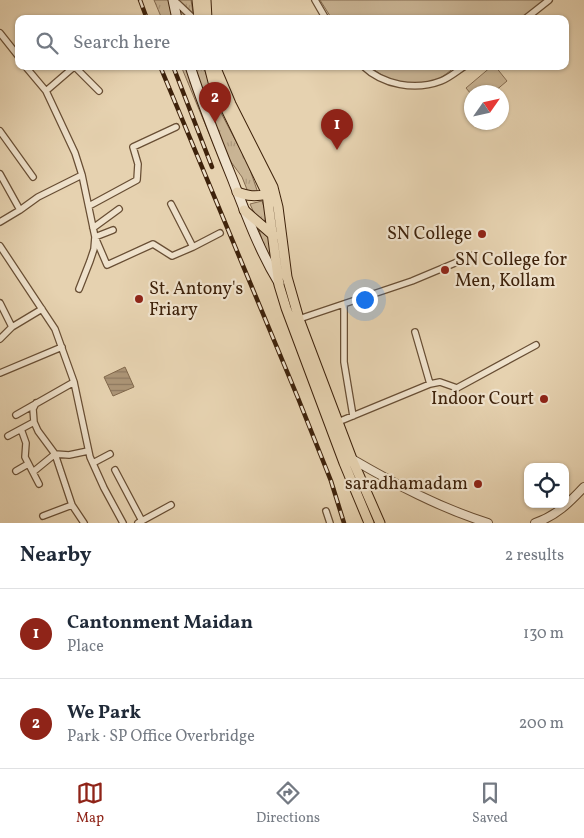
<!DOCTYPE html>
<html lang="en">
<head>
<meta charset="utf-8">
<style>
  body { margin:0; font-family:Vollkorn,serif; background:#f6f6f7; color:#1f2937 }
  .controls { position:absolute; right:15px; bottom:15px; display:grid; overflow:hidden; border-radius:10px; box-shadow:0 1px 4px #0004 }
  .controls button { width:45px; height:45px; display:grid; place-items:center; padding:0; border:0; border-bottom:1px solid #e0e1e3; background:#fff; color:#1f2937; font:25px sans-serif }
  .compass { position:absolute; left:464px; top:85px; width:45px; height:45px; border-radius:50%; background:#fff; box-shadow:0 1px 4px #0004; rotate:56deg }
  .you { position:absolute; left:364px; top:299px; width:18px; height:18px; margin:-12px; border:4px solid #fff; border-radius:50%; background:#1a73e8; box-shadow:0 0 0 8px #1a73e833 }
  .badge { display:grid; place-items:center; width:32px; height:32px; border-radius:50%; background:#8f2418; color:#fff; font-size:16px; font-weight:700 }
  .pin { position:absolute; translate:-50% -41px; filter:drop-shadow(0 1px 2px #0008) }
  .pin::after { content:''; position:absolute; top:26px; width:18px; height:15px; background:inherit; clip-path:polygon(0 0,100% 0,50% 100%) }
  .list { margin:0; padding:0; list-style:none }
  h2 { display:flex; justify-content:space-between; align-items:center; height:65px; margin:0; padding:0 20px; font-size:21px }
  h2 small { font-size:16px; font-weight:400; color:#747a83 }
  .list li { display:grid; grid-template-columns:32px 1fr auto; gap:15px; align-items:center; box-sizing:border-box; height:90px; padding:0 20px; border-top:1px solid #e0e1e3 }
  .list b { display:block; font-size:19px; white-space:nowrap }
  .list p { margin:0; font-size:16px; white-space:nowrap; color:#747a83 }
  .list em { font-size:16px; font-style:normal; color:#747a83 }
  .icon { flex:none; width:28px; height:28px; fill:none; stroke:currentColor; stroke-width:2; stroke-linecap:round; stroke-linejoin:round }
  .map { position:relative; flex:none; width:584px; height:523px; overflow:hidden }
  .search { position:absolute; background:#fff; box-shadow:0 1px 4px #0004; left:15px; right:15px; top:15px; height:55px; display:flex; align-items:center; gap:12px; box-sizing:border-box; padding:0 18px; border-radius:10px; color:#747a83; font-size:19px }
  .sheet { height:245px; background:#fff }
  nav { display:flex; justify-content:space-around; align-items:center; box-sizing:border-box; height:70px; border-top:1px solid #e0e1e3; background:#fff; font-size:14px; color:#747a83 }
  nav a { display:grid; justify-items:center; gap:2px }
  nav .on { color:#8f2418 }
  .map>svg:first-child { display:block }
</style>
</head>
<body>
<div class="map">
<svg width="584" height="523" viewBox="0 0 584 523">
  <defs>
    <pattern id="grass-tufts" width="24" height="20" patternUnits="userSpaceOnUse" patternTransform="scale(1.25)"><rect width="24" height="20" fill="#c9b494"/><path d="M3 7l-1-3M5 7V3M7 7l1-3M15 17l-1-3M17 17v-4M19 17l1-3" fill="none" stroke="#ae9a7e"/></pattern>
    <pattern id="water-rules" width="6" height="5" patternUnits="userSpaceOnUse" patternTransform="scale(1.25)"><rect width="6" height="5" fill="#ad9678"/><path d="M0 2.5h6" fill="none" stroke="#8e7a61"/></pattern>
  </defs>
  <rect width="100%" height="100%" fill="#e6d2b0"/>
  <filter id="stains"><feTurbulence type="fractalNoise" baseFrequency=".004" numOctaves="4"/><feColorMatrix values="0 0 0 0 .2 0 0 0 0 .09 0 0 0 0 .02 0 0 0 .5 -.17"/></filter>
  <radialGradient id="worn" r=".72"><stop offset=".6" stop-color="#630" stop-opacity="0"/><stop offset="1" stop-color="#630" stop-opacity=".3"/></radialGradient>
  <!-- grass -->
  <path fill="url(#grass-tufts)" stroke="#846b50" d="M154 0H191L194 19H162Z
    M181 66H203L220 111 248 164 258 193 248 192 242 177 226 155H218Z
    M262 201 266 213V220L263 221 255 215 250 204Z
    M259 230 268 233 272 262 269 261Z"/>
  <!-- garden -->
  <path fill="#c9b494" stroke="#846b50" d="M320 0H548L523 19H332Z
    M370 66H456C450 71 443 77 436 80 415 89 386 82 370 66Z
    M492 66H495L507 81 494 92H472L471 94 466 88Z"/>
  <!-- water -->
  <path fill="url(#water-rules)" stroke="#81684c" d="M125 367 134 387 113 396 104 377Z"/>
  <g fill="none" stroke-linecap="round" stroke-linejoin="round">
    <!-- minor casing -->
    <g stroke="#684e34" stroke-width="8">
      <path id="minor" d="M174 0 194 19
        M315 0 326 19
        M525 19 549 0
        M0 33 19 57
        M25 66 46 91 75 153 82 175 95 237 94 249 90 261 79 289
        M363 66C383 85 415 91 441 81 449 78 457 71 465 66
        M75 67 99 91
        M46 91 75 66
        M0 131 33 177
        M0 174 20 210
        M171 204 193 247
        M89 206 137 180 138 164 133 147 176 127
        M0 222 20 210 38 197 82 175
        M93 228 119 209
        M113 230 95 237 107 265 153 244 172 256 193 247 220 233
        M0 246 55 329 74 382 90 457 104 488 123 523
        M0 303 12 327
        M344 305V362L353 416
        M299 319 412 281 474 255
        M415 332 430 384
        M0 339 12 327 42 309
        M0 373 62 347
        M36 403 33 409 34 422 21 429 26 443 25 457 39 484
        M16 415 74 382
        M34 422 38 431 55 454 72 505 84 523
        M338 422 430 384 440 382 457 388 536 345
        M8 436 21 429
        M93 463 110 454
        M115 470 142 521
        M16 471 28 464
        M33 472 55 454 69 455 88 451
        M326 511 330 523
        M43 516 72 505
        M138 523 171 505"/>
    </g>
    <!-- tertiary casing -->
    <g stroke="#684e34" stroke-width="10">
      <path id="tertiary" d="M350 460 352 459C395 484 440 508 488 523
        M535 523C556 516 569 503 584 487"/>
    </g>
    <!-- secondary casing -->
    <g stroke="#3e220b" stroke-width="11">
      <path id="secondary" d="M173 0 177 19
        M190 66C202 104 217 141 232 178 246 214 259 250 279 283"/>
    </g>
    <!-- primary casing -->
    <g stroke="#3e220b" stroke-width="11">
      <path id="primary" d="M197 0 199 19
        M206 0 207 19
        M209 66 213 82 267 194 279 285 286 308 344 463 369 523
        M215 66 231 104 273 187 278 207 287 277 299 319 352 459 380 523
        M237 192C248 196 255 197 267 194
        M244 210 274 236"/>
    </g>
    <!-- minor -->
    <use href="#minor" stroke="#efe2cc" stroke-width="5.5"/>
    <!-- tertiary -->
    <use href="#tertiary" stroke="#efe2cc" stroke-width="8"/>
    <!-- secondary -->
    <use href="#secondary" stroke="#efe2cc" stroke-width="9"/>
    <!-- primary -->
    <use href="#primary" stroke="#e6d2b0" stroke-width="9"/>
    <!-- rail casing -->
    <g stroke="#3e220b" stroke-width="4.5">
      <path id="rail" d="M140 0 147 19
        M160 66 298 398 331 481 344 523
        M173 66 212 167"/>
    </g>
    <!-- rail -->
    <use href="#rail" stroke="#efe2cc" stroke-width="2.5" stroke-dasharray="8" stroke-linecap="butt"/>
  </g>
  <!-- markers -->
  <g fill="#8f2418" stroke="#efe2cc" stroke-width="2">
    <circle cx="482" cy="234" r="5"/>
    <circle cx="445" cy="270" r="5"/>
    <circle cx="139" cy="299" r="5"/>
    <circle cx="544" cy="399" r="5"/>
    <circle cx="478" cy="484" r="5"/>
  </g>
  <g text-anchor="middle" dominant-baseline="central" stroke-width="4.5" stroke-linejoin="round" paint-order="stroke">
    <!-- poi labels -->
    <g font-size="18" fill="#3e220b" stroke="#efe2cc" text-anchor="end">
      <text x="472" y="234">SN College</text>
      <text x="455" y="260" text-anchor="start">SN College for<tspan x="455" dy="21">Men, Kollam</tspan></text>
      <text x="149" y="289" text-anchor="start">St. Antony's<tspan x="149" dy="21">Friary</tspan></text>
      <text x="534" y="399">Indoor Court</text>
      <text x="468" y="484">saradhamadam</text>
    </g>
  </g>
  <rect width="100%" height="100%" filter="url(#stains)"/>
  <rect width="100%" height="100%" fill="url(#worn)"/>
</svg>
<div class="controls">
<button><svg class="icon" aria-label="locate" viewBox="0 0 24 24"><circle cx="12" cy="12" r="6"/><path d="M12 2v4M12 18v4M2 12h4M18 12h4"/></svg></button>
</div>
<svg class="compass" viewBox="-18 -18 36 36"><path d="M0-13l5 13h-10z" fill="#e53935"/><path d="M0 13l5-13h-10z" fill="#747a83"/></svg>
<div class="you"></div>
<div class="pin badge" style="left:337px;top:150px">1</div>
<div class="pin badge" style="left:215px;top:123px">2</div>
<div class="search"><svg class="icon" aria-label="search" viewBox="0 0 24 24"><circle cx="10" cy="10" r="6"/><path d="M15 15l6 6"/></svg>Search here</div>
</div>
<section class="sheet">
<h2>Nearby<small>2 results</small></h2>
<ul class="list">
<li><span class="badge">1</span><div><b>Cantonment Maidan</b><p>Place</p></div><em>130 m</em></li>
<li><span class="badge">2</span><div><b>We Park</b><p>Park · SP Office Overbridge</p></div><em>200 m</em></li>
</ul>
</section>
<nav>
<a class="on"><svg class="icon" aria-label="map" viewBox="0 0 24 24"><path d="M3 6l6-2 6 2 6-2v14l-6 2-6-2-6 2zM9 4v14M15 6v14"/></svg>Map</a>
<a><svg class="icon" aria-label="directions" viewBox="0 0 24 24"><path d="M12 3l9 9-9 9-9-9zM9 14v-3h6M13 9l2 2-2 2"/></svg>Directions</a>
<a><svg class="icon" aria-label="saved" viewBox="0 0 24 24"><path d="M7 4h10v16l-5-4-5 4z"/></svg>Saved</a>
</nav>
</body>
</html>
